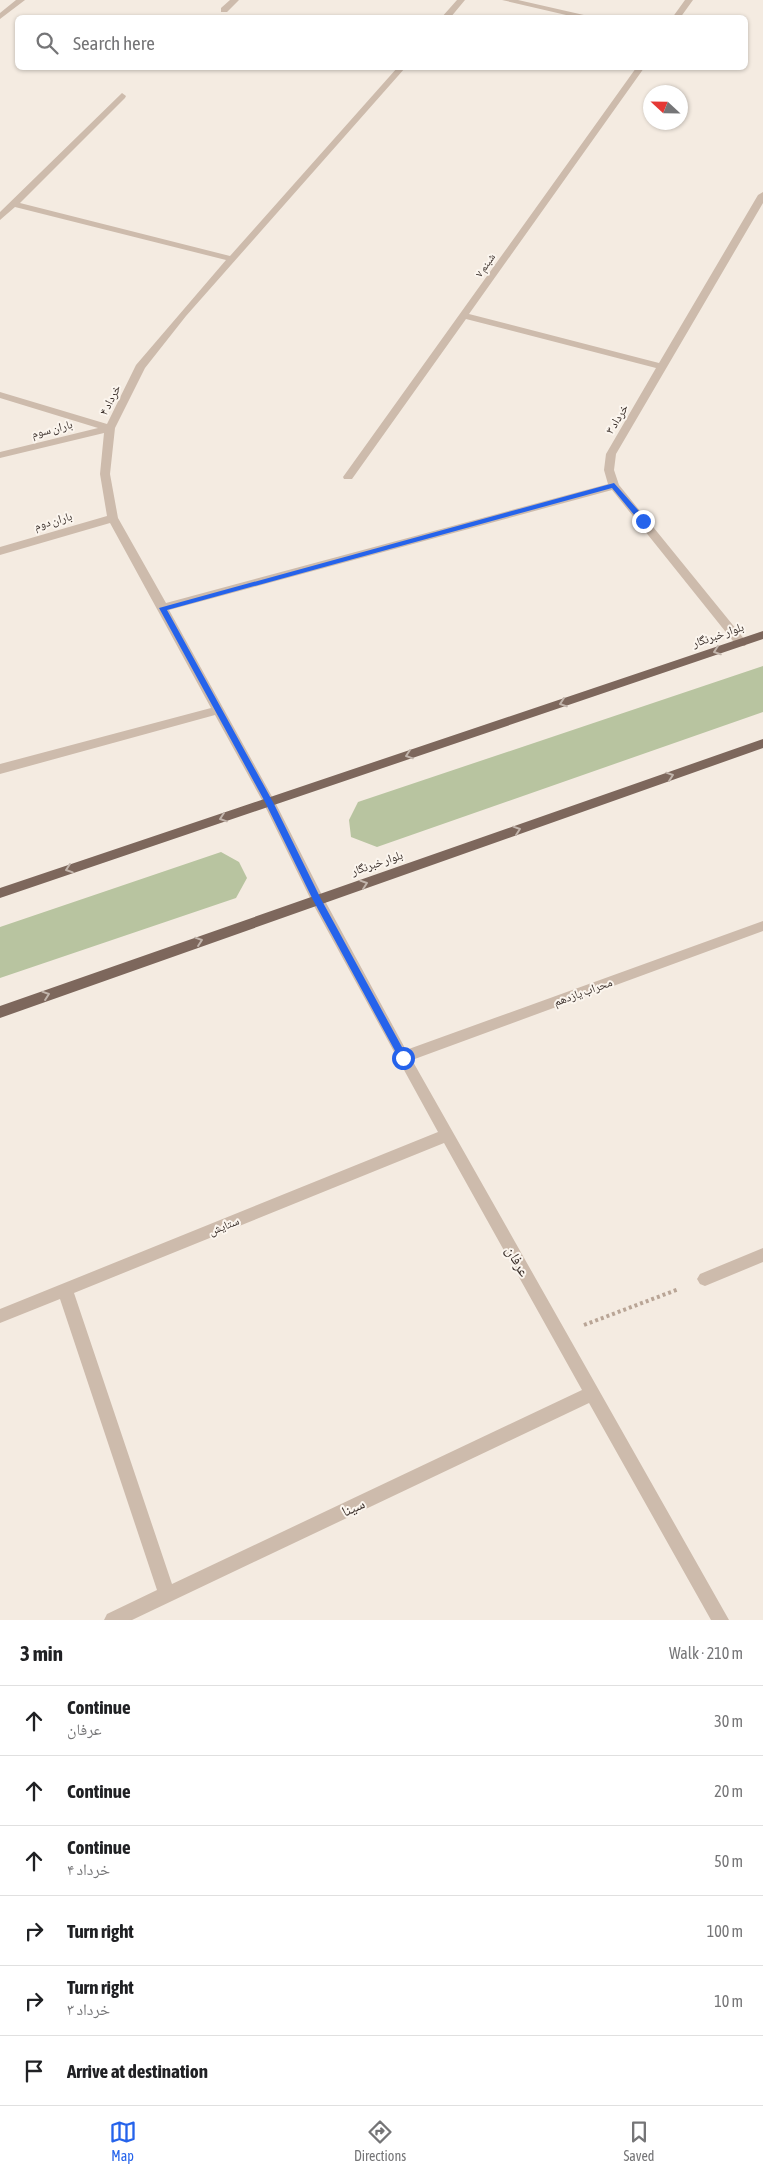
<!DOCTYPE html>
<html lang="en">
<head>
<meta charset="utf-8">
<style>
  body { margin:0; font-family:"Asap Condensed","Noto Naskh Arabic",sans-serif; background:#f2f2f2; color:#202124 }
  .compass { position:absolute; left:643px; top:85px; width:45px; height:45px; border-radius:50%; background:#fff; box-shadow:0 1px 4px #0004; rotate:292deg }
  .stop { position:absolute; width:15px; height:15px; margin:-11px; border:4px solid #2563eb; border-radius:50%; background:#fff }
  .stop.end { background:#2563eb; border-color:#fff; box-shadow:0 1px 5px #0008 }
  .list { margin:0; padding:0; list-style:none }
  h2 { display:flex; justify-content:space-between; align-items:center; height:65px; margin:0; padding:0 20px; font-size:21px }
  h2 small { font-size:16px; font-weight:400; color:#757577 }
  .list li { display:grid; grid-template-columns:32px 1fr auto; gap:15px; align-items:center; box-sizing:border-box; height:70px; padding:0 20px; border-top:1px solid #e0e0e0 }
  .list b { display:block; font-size:19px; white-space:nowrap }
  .list p { margin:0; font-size:16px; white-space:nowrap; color:#757577 }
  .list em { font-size:16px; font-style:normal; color:#757577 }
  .icon { flex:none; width:28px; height:28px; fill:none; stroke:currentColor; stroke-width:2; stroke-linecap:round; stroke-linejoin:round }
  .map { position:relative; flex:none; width:763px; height:1620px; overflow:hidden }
  .search { position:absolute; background:#fff; box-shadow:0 1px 4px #0004; left:15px; right:15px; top:15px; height:55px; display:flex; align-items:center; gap:12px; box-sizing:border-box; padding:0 18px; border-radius:8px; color:#757577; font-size:19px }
  .sheet { height:485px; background:#fff }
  nav { display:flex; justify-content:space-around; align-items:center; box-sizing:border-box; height:70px; border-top:1px solid #e0e0e0; background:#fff; font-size:14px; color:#757577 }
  nav a { display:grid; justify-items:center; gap:2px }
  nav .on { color:#2563eb }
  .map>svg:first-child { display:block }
</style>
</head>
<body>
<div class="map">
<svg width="763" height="1620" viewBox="0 0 763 1620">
  <rect width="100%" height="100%" fill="#f4ebe1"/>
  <!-- green -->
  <path fill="#b8c4a0" d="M763 666V712L377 847 351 837 349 820 358 802Z
    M221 852 239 862 247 878 236 898 0 978V927Z"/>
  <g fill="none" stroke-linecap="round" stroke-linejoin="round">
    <!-- path -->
    <path stroke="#b9a596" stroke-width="4" stroke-dasharray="3 3" stroke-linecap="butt" d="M584 1325 679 1289"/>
    <!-- minor -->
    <path fill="#cdbbac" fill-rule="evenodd" d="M16 0H25L0 19V13Z
      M230 0H239L227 12H221V8Z
      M457 0H465L450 18H441Z
      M502 0H518L597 18H579Z
      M685 0H693L680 18H672Z
      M397 68H405L186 316 145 368 115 428 110 474 118 518 166 603 608 484 604 470 606 454 656 368 466 319 352 479H344L343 477 636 68H644L469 314 659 363 758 195 763 192V203L616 454 614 470 619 485 745 640 747 643 745 646H737L612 490 169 610 275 802 324 899 406 1050 763 921V931L412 1060 729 1620H711L589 1403 132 1620H104L107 1614 157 1590 60 1299 0 1323V1309L438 1132 313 904 263 802 215 715 0 774V764L211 708 110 523 0 555V547L107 516 100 474 104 433 0 458V452L98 428 0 398V392L107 424 136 365 226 260 15 207 0 220V212L122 93 126 96 125 98 20 203 230 256ZM444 1143 582 1390 172 1584 74 1293Z
      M763 1248V1262L705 1286 700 1284 697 1279 700 1274Z"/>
    <!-- major -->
    <path fill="#7d675c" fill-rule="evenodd" d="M763 631V639L0 898V888Z
      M763 739V748L0 1018V1006Z"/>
  </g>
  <!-- one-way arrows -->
  <defs><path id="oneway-chevron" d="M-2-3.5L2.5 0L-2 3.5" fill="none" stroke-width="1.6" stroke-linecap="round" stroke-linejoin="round" transform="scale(1.25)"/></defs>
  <g stroke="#c2b5ac">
    <use href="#oneway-chevron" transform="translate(717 651) rotate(161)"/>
    <use href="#oneway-chevron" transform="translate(563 703) rotate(161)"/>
    <use href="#oneway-chevron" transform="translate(409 755) rotate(161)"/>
    <use href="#oneway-chevron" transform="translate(670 776) rotate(-19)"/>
    <use href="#oneway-chevron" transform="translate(223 818) rotate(161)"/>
    <use href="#oneway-chevron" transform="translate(517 830) rotate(-19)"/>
    <use href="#oneway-chevron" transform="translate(69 869) rotate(161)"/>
    <use href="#oneway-chevron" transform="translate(364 884) rotate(-19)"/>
    <use href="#oneway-chevron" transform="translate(199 941) rotate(-19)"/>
    <use href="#oneway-chevron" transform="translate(46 995) rotate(-19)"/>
  </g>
  <!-- route -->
  <path fill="#2563eb" d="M614 483 646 519V522H640L612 488 167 610 273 802 321 899 408 1058 403 1061 400 1060 313 900 265 802 159 608Z"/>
  <g text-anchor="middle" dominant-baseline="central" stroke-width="4" stroke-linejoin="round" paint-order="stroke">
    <!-- far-street labels -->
    <g font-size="11" fill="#3b302b" stroke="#fbf5ee">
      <text transform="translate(485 265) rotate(-55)">شبنم ۷</text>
    </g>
    <!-- street labels -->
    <g font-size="12" fill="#3b302b" stroke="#fbf5ee">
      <text transform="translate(110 400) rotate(-63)">خرداد ۴</text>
      <text transform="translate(617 419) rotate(-59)">خرداد ۳</text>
      <text transform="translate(52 429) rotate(-14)">باران سوم</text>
      <text transform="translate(53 521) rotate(-16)">باران دوم</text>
      <text transform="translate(718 635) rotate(-19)">بلوار خبرنگار</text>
      <text transform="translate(377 863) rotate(-19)">بلوار خبرنگار</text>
      <text transform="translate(583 992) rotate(-20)">محراب یازدهم</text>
      <text transform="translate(224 1226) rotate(-22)">ستایش</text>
    </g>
    <!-- near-street labels -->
    <g font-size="15" fill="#3b302b" stroke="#fbf5ee">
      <text transform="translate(518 1261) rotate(61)">عرفان</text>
      <text transform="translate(353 1507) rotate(-25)">سینا</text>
    </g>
  </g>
</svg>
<svg class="compass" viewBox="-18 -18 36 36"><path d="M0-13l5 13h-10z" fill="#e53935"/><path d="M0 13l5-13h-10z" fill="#757577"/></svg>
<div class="stop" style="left:403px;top:1058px"></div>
<div class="stop end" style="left:643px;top:521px"></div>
<div class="search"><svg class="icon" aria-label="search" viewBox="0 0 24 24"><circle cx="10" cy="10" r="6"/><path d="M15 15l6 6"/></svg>Search here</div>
</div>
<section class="sheet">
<h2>3 min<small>Walk · 210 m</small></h2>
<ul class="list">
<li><svg class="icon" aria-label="ahead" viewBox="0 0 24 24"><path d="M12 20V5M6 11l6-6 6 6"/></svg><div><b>Continue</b><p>عرفان</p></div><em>30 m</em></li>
<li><svg class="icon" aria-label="ahead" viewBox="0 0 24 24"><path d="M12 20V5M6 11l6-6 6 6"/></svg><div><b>Continue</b></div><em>20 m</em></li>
<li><svg class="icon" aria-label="ahead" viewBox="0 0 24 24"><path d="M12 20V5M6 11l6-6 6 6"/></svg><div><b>Continue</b><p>خرداد ۴</p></div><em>50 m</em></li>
<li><svg class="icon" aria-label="right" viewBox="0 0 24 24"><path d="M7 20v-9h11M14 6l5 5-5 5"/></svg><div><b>Turn right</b></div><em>100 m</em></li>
<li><svg class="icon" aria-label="right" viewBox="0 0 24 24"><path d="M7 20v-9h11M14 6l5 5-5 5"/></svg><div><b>Turn right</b><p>خرداد ۳</p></div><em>10 m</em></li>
<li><svg class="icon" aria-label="arrive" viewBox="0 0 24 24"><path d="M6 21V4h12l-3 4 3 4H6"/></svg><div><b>Arrive at destination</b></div></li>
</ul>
</section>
<nav>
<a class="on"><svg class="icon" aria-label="map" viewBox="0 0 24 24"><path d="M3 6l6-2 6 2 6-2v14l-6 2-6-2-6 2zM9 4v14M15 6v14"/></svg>Map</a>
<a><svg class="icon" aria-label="directions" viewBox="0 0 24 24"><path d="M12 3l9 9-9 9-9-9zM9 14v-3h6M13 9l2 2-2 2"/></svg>Directions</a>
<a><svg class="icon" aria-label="saved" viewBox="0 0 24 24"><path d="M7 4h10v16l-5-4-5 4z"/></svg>Saved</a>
</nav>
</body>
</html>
